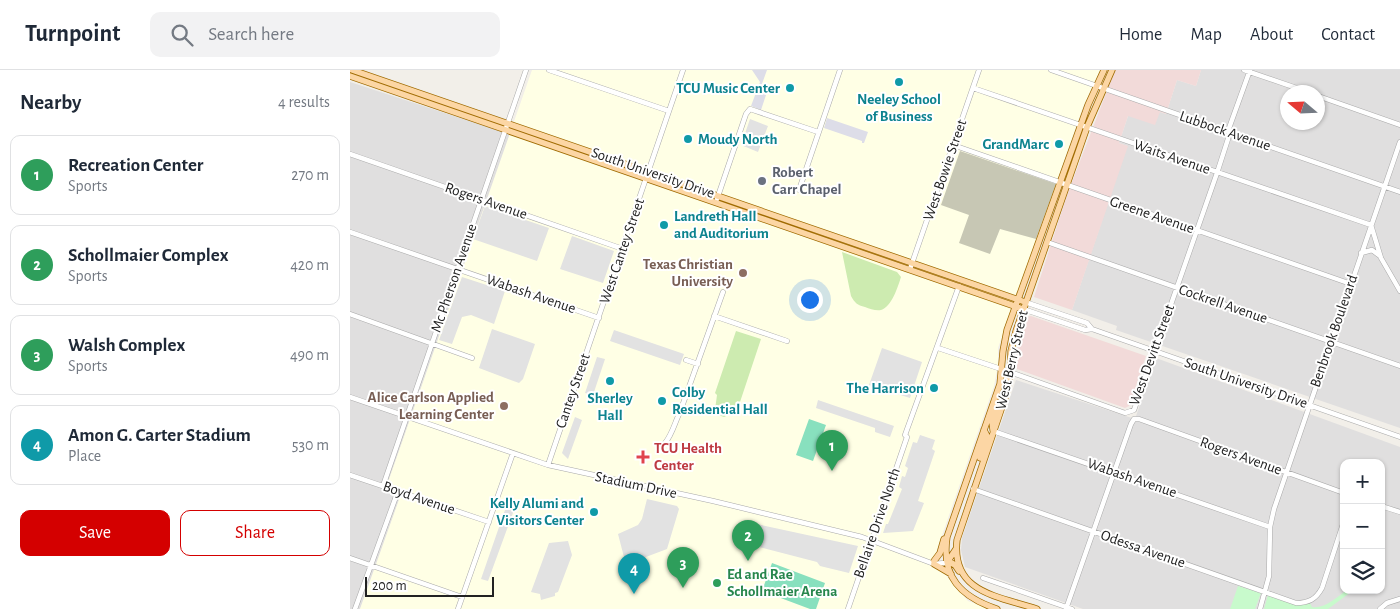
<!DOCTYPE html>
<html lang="en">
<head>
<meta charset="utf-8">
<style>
  body { margin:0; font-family:"Alegreya Sans",sans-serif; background:#f2f2f3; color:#1f2937 }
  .controls { position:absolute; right:15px; bottom:15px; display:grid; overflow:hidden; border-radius:10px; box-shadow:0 1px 4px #0004 }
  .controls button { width:45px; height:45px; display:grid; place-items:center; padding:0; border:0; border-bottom:1px solid #e0e1e3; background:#fff; color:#1f2937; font:25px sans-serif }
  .compass { position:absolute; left:930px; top:15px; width:45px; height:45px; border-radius:50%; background:#fff; box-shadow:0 1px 4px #0004; rotate:289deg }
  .scale { position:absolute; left:15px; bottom:12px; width:129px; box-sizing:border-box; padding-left:5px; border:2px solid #222; border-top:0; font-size:14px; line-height:18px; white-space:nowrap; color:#222; -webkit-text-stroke:4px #fff; paint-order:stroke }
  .you { position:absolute; left:459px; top:229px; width:18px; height:18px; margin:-12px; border:4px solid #fff; border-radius:50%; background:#1a73e8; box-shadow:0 0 0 8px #1a73e833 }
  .badge { display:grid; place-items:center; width:32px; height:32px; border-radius:50%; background:#d40000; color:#fff; font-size:16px; font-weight:700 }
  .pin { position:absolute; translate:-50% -41px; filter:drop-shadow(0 1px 2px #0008) }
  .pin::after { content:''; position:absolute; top:26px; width:18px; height:15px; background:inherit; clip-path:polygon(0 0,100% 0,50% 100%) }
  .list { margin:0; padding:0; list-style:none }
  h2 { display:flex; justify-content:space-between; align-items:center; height:65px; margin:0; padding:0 20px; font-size:21px }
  h2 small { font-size:16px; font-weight:400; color:#747a83 }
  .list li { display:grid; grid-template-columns:32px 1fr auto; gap:15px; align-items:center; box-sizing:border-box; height:80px; margin:0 10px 10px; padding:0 10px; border:1px solid #e0e1e3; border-radius:10px }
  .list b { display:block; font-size:19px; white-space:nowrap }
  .list p { margin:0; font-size:16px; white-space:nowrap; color:#747a83 }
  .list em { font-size:16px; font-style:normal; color:#747a83 }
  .actions { display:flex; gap:10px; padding:15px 20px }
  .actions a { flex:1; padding:11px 0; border:1px solid #d40000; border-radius:10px; text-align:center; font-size:18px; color:#d40000 }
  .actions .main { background:#d40000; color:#fff }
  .icon { flex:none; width:28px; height:28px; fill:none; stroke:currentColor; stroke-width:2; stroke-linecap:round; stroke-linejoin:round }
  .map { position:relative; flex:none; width:1050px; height:539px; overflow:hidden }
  header { display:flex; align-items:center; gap:30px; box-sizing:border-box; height:70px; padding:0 25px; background:#fff; border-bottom:1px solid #e0e1e3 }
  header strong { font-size:24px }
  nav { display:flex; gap:28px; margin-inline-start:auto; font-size:18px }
  .search { width:350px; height:45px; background:#f2f2f3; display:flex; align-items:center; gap:12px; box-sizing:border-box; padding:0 18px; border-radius:10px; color:#747a83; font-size:19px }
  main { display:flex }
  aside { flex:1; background:#fff }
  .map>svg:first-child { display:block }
</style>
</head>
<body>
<header>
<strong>Turnpoint</strong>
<div class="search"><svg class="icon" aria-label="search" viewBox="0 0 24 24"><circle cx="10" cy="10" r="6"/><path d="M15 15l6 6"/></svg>Search here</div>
<nav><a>Home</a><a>Map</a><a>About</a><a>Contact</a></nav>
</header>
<main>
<aside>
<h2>Nearby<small>4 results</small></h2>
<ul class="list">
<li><span class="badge" style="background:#2e9e5b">1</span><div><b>Recreation Center</b><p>Sports</p></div><em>270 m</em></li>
<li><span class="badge" style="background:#2e9e5b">2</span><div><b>Schollmaier Complex</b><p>Sports</p></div><em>420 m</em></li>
<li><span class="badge" style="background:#2e9e5b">3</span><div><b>Walsh Complex</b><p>Sports</p></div><em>490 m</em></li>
<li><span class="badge" style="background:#0f9aa8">4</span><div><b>Amon G. Carter Stadium</b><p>Place</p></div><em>530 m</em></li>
</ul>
<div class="actions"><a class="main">Save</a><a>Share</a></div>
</aside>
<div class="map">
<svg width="1050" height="539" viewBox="0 0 1050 539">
  <rect width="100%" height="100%" fill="#f2efe9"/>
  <!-- residential -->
  <path fill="#e0dfdf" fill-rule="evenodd" d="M851 0H1050V358L766 260 767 256 722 240 777 76 769 73 778 46 810 42 816 44 827 10 846 16ZM938 22H968V52H938Z
    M0 12 159 64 156 387 13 531 10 539H0Z
    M806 288 1050 377V539H733L615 497 611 480 612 468 666 310 785 349ZM994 393H1031V520H994Z"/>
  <!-- commercial -->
  <path fill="#f2dad9" d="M765 0H851L846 16 827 10 816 44 810 42 805 55 778 46 769 73 778 76 722 240 684 227 717 125Z
    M681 246 796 286 779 336 775 338 667 299 666 286 668 276 677 247Z"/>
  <!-- education -->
  <path fill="#ffffe5" d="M182 0H750L733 37 648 278V295L644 316 581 497 593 502 618 531 640 539H10L52 421 37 415Z"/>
  <!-- construction -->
  <path fill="#c7c7b4" d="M610 81 706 114 686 169 650 159 640 184 609 173 619 145 591 135Z"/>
  <!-- grass -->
  <path fill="#cdebb0" d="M492 182 547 202 551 207C548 216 542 237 531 240 526 241 520 239 515 237 507 235 505 233 501 226Z
    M386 261 411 269 390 332 387 331 383 343 374 347 368 345 365 340 367 325 365 323Z"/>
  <!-- park -->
  <path fill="#c8facc" d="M888 516 911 523 905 539H880Z
    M997 520 1001 522 978 539H914L918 525 946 535 960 533 962 537C975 539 987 527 997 520Z"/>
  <!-- pitch -->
  <path fill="#88e0be" d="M459 349 476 355 463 391 446 385Z
    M422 493 475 513 466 539H460L412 521Z"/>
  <!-- parking -->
  <path fill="#e2e2e2" d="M400 49 418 56 408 82 391 75Z
    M135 136 199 158 187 191 123 169Z
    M222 166 264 181 253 213 210 199Z
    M112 207 155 221 144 254 121 245 112 247 102 274 89 270Z
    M142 259 185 274 173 309 169 313 129 298Z
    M264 260 334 284 330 295 260 271Z
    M532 278 572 292 560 328 519 315Z
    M247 287 255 289 243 325 235 323Z
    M468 330 544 356 540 367 525 362V358L466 338Z
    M225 347 232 350 218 389 212 383Z
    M570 365 585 370 582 379 585 381 568 431 574 433 563 461 533 463 536 454H538L552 419 549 417 552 406 555 407 558 398 555 396 563 372 567 373Z
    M297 429 327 436 329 439 317 479 280 493 275 491 268 464 288 455 292 449Z
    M156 437 164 440 138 511 131 509Z
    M402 453 508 476 499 503 470 496 467 492 398 474Z
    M218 471 222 485 208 522 205 523V526L191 530 190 524 181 522 199 473Z"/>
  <!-- plaza -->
  <path fill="#dddde8" d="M402 0H417L409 22 416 25 411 40 401 36 410 12Z
    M477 48 518 62 514 73H512V71L474 58Z"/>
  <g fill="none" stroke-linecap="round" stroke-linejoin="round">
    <!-- minor casing -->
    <g stroke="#a9a9a9" stroke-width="5.5">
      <path id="minor" d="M199 0 319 41
        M701 0 1050 122
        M894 0 958 22
        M623 18 1021 155 1031 188 1050 221
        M968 26 1050 55
        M603 75 1001 214
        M0 84 273 179
        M449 120 490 0
        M367 129 396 44 400 39 468 62
        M0 162 249 248
        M697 172 1050 296
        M1011 183 1022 180 1030 186
        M560 199 629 0
        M675 232 737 253 742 259
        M673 239 735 260 742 259 1050 367
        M0 244 122 288
        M364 246 437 271
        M588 278 660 302 775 343 784 340 867 103 878 69V61L900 0
        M336 290 348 294
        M0 327 198 395 363 431 512 467 584 494 595 493 598 491
        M643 361 920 457
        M315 373C322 365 325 352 330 342L373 222
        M198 395 333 0
        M0 405 139 452
        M33 416 176 0
        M623 419 946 533C959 533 966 529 972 518L994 451
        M1031 436 1050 442
        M0 488 112 527
        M633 508 722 539
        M5 539 48 421
        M108 539 163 383
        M498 539 557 367 555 365 609 216
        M716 539 781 354 784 349H789L994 423
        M910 539 919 506 920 457 924 439 1050 72
        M1030 539 1037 533 1050 529"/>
    </g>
    <!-- major casing -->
    <g stroke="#a06b00" stroke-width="7">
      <path id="major" d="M2 0 675 232
        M0 6 673 239
        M643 360 642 352 647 333
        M630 388 637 366 634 360
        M606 479 598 491 605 495 609 501
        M584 491 590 483 594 469
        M584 494 601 504
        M647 539C611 527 591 507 597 467L650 314 653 281 657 260 738 35 754 0
        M687 539C648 526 601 523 607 470L657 322 660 305 661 281 666 261 737 57 762 0"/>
    </g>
    <!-- minor -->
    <use href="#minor" stroke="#fff" stroke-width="4.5"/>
    <!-- major -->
    <use href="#major" stroke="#fcd6a4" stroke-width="5.5"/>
  </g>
  <!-- markers -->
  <g fill="#0f9aa8" stroke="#fff" stroke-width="2">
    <circle cx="549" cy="12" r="5"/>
    <circle cx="440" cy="18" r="5"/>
    <circle cx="338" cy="69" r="5"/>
    <circle cx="709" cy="74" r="5"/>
    <circle cx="314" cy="155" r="5"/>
    <circle cx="260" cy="311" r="5"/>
    <circle cx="584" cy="318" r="5"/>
    <circle cx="312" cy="331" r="5"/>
    <circle cx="244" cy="442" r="5"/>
  </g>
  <circle fill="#6b7280" stroke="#fff" stroke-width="2" cx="412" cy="111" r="5"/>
  <g fill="#8d6e63" stroke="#fff" stroke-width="2">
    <circle cx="393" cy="203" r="5"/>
    <circle cx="154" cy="336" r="5"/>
  </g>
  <path fill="#e0444e" stroke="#fff" stroke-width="2" d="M290.5 379.5h5v5h5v5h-5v5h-5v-5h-5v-5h5z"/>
  <circle fill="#2e9e5b" stroke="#fff" stroke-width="2" cx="367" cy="513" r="5"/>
  <g text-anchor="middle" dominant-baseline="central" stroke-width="4" stroke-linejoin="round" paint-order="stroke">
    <!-- culture labels -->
    <g font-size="15" font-weight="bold" fill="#0d838f" stroke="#fff" text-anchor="end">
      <text x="430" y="18">TCU Music Center</text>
      <text x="549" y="29" text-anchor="middle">Neeley School<tspan x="549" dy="17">of Business</tspan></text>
      <text x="348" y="69" text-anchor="start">Moudy North</text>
      <text x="699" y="74">GrandMarc</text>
      <text x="324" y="146" text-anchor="start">Landreth Hall<tspan x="324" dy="17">and Auditorium</tspan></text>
      <text x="574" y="318">The Harrison</text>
      <text x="322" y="322" text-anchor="start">Colby<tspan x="322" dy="17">Residential Hall</tspan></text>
      <text x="260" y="328" text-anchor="middle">Sherley<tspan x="260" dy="17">Hall</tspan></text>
      <text x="234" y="433">Kelly Alumi and<tspan x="234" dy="17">Visitors Center</tspan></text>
    </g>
    <!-- street labels -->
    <g font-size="15" fill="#222" stroke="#fff">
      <text transform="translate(875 61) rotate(19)">Lubbock Avenue</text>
      <text transform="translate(822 87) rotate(19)">Waits Avenue</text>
      <text transform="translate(595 100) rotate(-71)">West Bowie Street</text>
      <text transform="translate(303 103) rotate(19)">South University Drive</text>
      <text transform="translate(136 131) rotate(19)">Rogers Avenue</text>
      <text transform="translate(802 145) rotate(19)">Greene Avenue</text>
      <text transform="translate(272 181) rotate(-71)">West Cantey Street</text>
      <text transform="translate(104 208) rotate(-71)">Mc Pherson Avenue</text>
      <text transform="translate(181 224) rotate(19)">Wabash Avenue</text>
      <text transform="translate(873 234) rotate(19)">Cockrell Avenue</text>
      <text transform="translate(984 261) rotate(-71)">Benbrook Boulevard</text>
      <text transform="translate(802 285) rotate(-70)">West Devitt Street</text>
      <text transform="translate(662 290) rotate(-77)">West Berry Street</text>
      <text transform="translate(896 313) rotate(19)">South University Drive</text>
      <text transform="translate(223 321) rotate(-71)">Cantey Street</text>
      <text transform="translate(891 386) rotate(20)">Rogers Avenue</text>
      <text transform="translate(782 408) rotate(19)">Wabash Avenue</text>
      <text transform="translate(286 415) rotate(12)">Stadium Drive</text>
      <text transform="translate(69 428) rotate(19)">Boyd Avenue</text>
      <text transform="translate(527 453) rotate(-71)">Bellaire Drive North</text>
      <text transform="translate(793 479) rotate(19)">Odessa Avenue</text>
    </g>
    <!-- worship labels -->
    <g font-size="15" font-weight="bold" fill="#5b616d" stroke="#fff" text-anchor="start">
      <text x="422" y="102">Robert<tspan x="422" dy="17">Carr Chapel</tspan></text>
    </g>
    <!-- education labels -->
    <g font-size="15" font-weight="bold" fill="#785e54" stroke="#fff" text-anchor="end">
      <text x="383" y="194">Texas Christian<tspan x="383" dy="17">University</tspan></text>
      <text x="144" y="327">Alice Carlson Applied<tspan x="144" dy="17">Learning Center</tspan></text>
    </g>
    <!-- health labels -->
    <g font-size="15" font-weight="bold" fill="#be3a42" stroke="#fff" text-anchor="start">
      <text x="304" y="378">TCU Health<tspan x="304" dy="17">Center</tspan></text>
    </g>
    <!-- leisure labels -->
    <g font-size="15" font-weight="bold" fill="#27864d" stroke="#fff" text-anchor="start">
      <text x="377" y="504">Ed and Rae<tspan x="377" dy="17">Schollmaier Arena</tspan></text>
    </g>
  </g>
</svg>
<div class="controls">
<button>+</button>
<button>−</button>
<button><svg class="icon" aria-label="layers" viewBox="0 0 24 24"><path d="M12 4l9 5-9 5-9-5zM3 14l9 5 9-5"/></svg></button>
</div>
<svg class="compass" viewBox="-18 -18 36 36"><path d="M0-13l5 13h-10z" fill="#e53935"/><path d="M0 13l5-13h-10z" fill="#747a83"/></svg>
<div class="scale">200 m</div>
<div class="you"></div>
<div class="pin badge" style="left:482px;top:401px;background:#2e9e5b">1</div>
<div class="pin badge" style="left:398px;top:491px;background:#2e9e5b">2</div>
<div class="pin badge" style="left:333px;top:518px;background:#2e9e5b">3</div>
<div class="pin badge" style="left:284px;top:524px;background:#0f9aa8">4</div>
</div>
</main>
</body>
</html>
